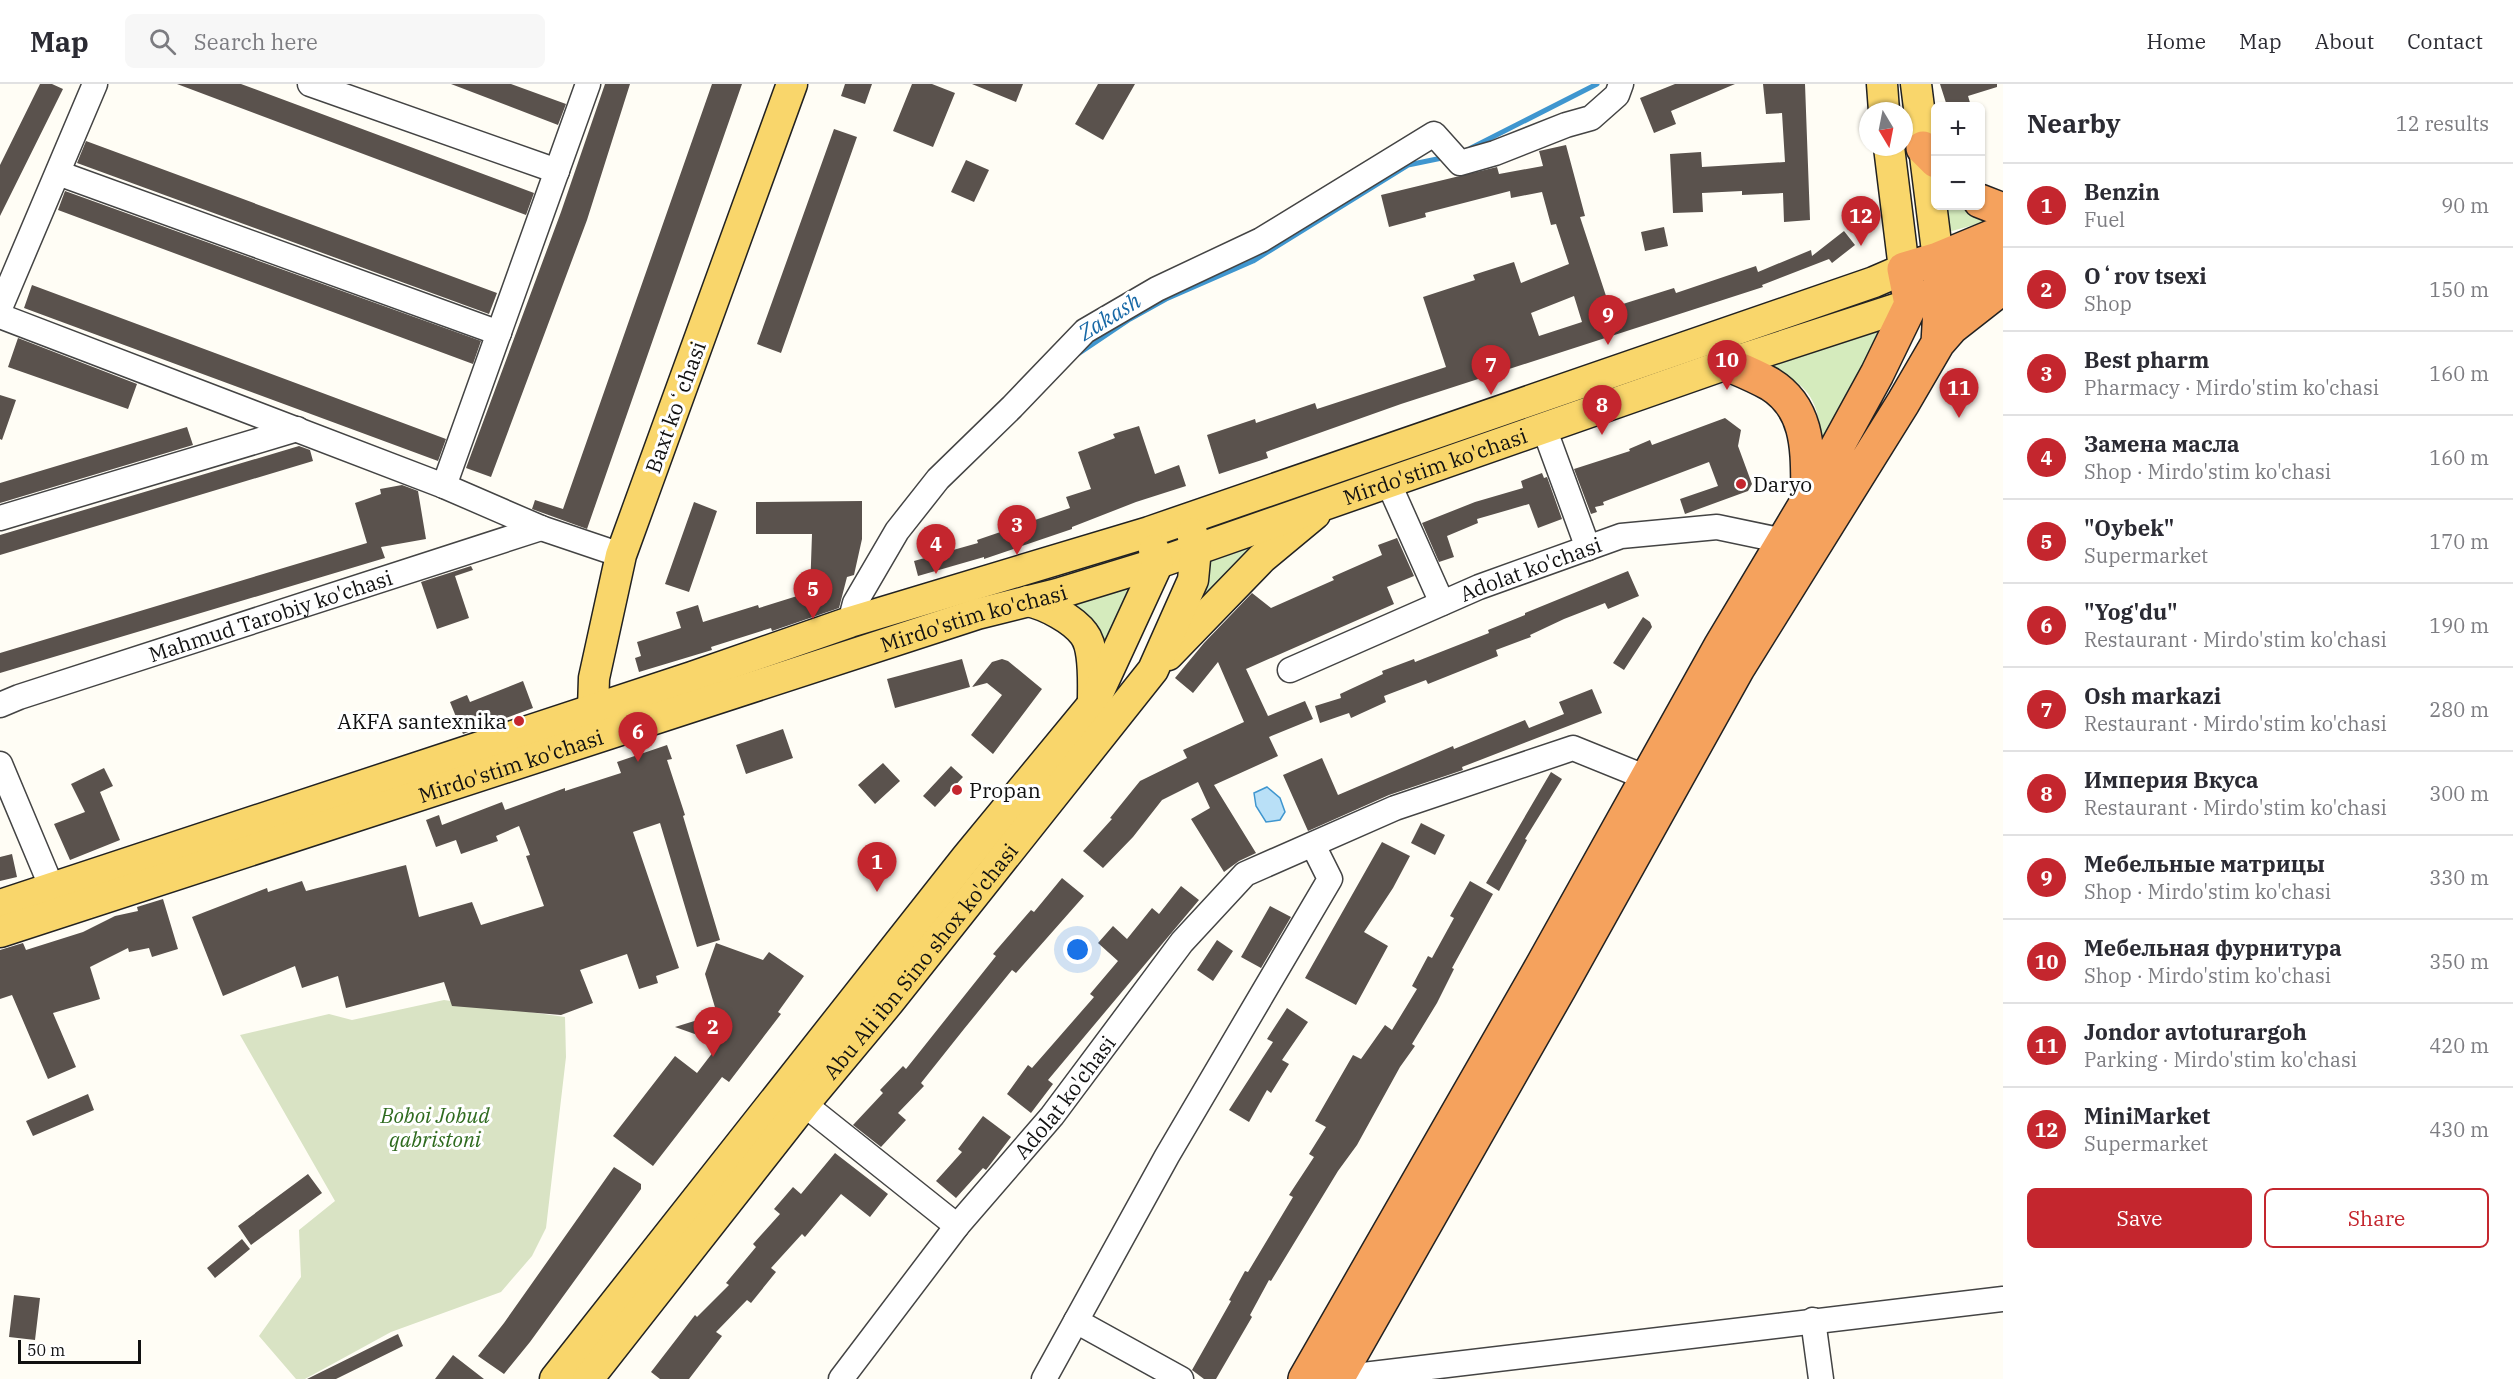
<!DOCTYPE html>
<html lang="en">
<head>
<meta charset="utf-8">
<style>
  body { margin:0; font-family:"IBM Plex Serif",serif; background:#f7f7f7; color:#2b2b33 }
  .controls { position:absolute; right:18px; top:18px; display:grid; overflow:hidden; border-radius:9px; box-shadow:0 2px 4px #0004 }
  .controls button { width:54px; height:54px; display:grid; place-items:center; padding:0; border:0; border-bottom:2px solid #e1e1e2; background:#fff; color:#2b2b33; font:30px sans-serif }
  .compass { position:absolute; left:1859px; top:18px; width:54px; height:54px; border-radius:50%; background:#fff; box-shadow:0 2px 4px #0004; rotate:170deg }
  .scale { position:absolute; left:18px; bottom:15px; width:123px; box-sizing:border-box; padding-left:6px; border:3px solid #111; border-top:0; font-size:16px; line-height:21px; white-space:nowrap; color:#111; -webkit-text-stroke:4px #fff; paint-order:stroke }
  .you { position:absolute; left:1078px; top:866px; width:21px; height:21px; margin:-15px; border:4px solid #fff; border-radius:50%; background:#1a73e8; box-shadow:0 0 0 9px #1a73e833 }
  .badge { display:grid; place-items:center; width:39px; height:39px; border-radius:50%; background:#c4262e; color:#fff; font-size:20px; font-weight:700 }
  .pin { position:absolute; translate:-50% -50px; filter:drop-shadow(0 2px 3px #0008) }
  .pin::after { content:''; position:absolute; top:32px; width:21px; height:18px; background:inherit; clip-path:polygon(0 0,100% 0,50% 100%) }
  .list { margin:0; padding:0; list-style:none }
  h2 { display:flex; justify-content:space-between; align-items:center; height:78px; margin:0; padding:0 24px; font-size:26px }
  h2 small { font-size:20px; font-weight:400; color:#7c7c81 }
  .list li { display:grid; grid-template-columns:39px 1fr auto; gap:18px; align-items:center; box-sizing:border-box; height:84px; padding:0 24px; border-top:2px solid #e1e1e2 }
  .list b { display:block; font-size:22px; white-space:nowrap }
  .list p { margin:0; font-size:20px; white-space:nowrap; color:#7c7c81 }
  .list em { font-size:20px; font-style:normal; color:#7c7c81 }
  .actions { display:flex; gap:12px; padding:18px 24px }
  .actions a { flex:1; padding:14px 0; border:2px solid #c4262e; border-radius:9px; text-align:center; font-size:21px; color:#c4262e }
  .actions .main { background:#c4262e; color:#fff }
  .icon { flex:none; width:33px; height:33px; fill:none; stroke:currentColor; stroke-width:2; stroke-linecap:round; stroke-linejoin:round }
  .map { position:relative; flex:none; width:2003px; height:1295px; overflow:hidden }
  header { display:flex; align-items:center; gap:36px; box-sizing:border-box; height:84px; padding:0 30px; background:#fff; border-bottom:2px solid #e1e1e2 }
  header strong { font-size:28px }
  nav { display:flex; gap:33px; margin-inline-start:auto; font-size:21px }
  .search { width:420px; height:54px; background:#f7f7f7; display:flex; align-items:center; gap:15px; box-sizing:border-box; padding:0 21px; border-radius:9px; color:#7c7c81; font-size:22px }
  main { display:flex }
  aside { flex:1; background:#fff }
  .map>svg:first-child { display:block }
</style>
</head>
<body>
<header>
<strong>Map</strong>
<div class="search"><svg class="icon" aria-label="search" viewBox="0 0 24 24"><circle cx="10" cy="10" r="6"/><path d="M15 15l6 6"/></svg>Search here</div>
<nav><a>Home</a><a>Map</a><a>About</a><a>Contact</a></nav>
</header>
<main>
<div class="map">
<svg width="2003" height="1295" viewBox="0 0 2003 1295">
  <rect width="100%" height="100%" fill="#fffdf5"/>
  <!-- green -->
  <path fill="#d5ebbd" d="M1943 122H1971L2000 134 1948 148Z
    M1882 246 1821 359C1819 312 1807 300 1765 281Z
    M1270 453 1174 552 1216 469Z
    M1139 498 1105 570 1089 534 1070 514Z"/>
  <!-- cemetery -->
  <path fill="#d9e3c4" d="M444 916 565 933 566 973 546 1144 532 1172 501 1208 391 1248 305 1295H296L259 1252 301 1193 299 1146 335 1117 240 951 329 930 352 936Z"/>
  <!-- water -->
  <path fill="#b9e0f7" stroke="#3f96cf" stroke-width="1.5" d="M1267 703 1280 714 1285 728 1280 736 1266 738 1256 722 1254 709Z"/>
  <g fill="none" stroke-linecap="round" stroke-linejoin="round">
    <!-- stream -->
    <path stroke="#3f96cf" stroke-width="5" d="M1471 64 1597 0
      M1078 270 1130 235 1166 215 1253 177 1408 81 1442 74"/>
  </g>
  <!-- building -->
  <path fill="#5a524d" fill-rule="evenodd" d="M40 0H52L63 5 0 132V81Z
    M177 0H241L534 109 526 131Z
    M451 0H511L566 20 558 41Z
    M605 0H630L587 136 491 393 466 384 561 128Z
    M712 0H742L587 445 532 425 535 416 563 425Z
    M845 0H872L865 20 841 12Z
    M912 0H932L955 9 933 63 893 47Z
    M972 0H1023L1016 18Z
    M1098 0H1135L1103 56 1075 40Z
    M1675 0H1735L1671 27 1676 40 1654 49 1640 14Z
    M1763 0H1805L1810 136 1784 138 1783 109 1742 111V107L1702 109 1703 128 1673 129 1670 70 1701 68 1702 83 1785 78 1782 29 1766 30Z
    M1940 0H1997V3L1968 12 1971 22H1947Z
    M834 45 857 53 781 269 757 260Z
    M86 57 497 209 489 230 77 79Z
    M1566 61 1585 132 1580 133 1610 224 1674 204 1676 209 1756 182 1758 188 1811 166 1812 172 1844 147 1855 161 1832 179 1829 175 1762 201 1763 203 1401 320 1266 368 1268 374 1219 390 1207 351 1255 335 1256 339 1315 319 1317 325 1446 283 1423 213 1475 196 1473 191 1514 178 1521 199 1569 180 1556 140 1551 141 1542 108 1511 114 1510 107 1425 129 1426 133 1389 143 1381 111 1497 83 1499 90 1543 82 1539 67ZM1574 212 1582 238 1539 252 1531 229Z
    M966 76 989 86 974 118 951 108Z
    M65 107 481 257 473 280 58 126Z
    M1664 143 1668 162 1645 167 1641 148Z
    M32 201 446 355 438 377 24 224Z
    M18 254 137 300 128 325 8 283Z
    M0 311 16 316 2 356 0 355Z
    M1725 334 1741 346 1738 362 1752 400 1748 407 1685 430 1680 415 1718 402 1709 378 1603 418 1604 421 1595 423 1597 428 1591 430 1574 385 1630 367 1629 365 1650 356 1652 361Z
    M1139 342 1155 390 1179 381 1186 402 1136 418 1072 443V445L984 475V473L918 492 914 477 978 459 977 456 1070 424 1066 413 1091 405 1078 368 1115 354 1113 350Z
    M187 343 193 361 0 419V399Z
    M299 362 310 366 313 377 0 471V451Z
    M1542 389 1544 394 1547 393 1562 435 1538 444 1529 420 1477 435 1478 439 1447 452 1454 473 1439 478 1422 439 1475 418 1523 404 1521 397Z
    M402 401 418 407 426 455 381 463 385 474 0 589V569L367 459 355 419 381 410 380 405Z
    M862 417V455L854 491 847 493 839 524 772 547 771 544 711 563 712 566 639 588 635 574 641 572 637 558 681 544 676 528 698 521 703 538 758 521 759 524 810 508 812 450H756V418Z
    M694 418 717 427 689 508 665 500Z
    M1397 454 1414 492 1387 503 1394 520 1246 585 1268 632 1305 617 1313 635 1269 653 1278 672 1214 701 1256 769 1239 777 1224 788 1191 735 1210 724 1198 698 1162 716 1133 753 1103 784 1083 767 1112 735 1110 734 1140 697 1187 674 1183 666 1244 638 1218 578 1193 609 1175 594 1204 559 1252 509 1271 524 1334 496 1332 493 1382 471 1378 461Z
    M471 482 473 486 455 492 469 534 437 545 421 498Z
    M1628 487 1639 512 1608 525 1605 519 1564 535 1530 551 1531 553 1496 566 1498 572 1428 600 1426 596 1384 612 1386 618 1351 634 1349 629 1320 639 1315 622 1341 614 1340 610 1383 590 1382 587 1414 575 1415 578 1489 549 1488 546 1525 531V529Z
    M1643 533 1650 538 1652 543 1624 586 1613 579Z
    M962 575 970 603 895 624 887 595Z
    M1002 575 1008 577 1042 605 993 670 971 651 1002 611 987 599 972 603 992 578Z
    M523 597 533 624 463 650 450 618 467 611 470 618Z
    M1592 605 1602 629 1462 683 1463 686 1389 711 1308 747 1283 691 1322 674 1338 711 1453 662 1454 665 1525 636 1529 644 1564 630 1559 618Z
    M783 645 793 674 746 690 736 661Z
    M667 661 672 675 667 676 685 731 683 732 720 856 697 863 660 739 633 748 679 884 656 892 658 899 639 905 627 870 580 886 593 919 561 931 452 922 444 898 346 924 338 892 302 904 295 882 223 912 192 833 267 804 268 808 302 797 306 807 406 781 419 833 472 818 481 841 544 822 526 772 530 771 519 742 496 752 498 757 461 770 456 756 436 763 426 736 439 731 442 741 502 718 505 726 565 704V707L621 689 617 678Z
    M883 679 900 697 875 720 858 701Z
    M951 682 963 693 935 723 923 712Z
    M104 684 113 702 100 708 120 756 70 776 54 740 85 728 71 700Z
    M1551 688 1562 695 1525 755 1527 756 1499 807 1486 799Z
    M1421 739 1445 751 1435 771 1411 759Z
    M1382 758 1410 772 1393 804 1364 848 1388 862 1356 921 1305 894Z
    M12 770 17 793 0 797V773Z
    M1062 794 1084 812 1016 889 1012 886 964 945 921 999 924 1002 898 1029 906 1036 881 1063 853 1041 883 1009 880 1006 903 982 906 985 996 872 993 870 1031 826 1034 828Z
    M1470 797 1493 810 1452 884 1454 885 1437 919 1412 960 1415 962 1400 983 1357 1061 1338 1087 1271 1197 1269 1196 1250 1231 1252 1233 1216 1295H1204L1192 1286 1231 1217 1229 1216 1245 1187 1248 1188 1293 1113 1289 1111 1314 1073 1309 1070 1326 1043 1315 1037 1353 971 1361 975 1385 941 1392 946 1417 905 1412 902 1428 872 1432 874 1454 834 1450 832Z
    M1181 802 1199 816 1048 996 1053 1000 1031 1029 1007 1010 1028 981 1032 984 1094 913 1090 910 1118 877 1098 859 1113 842 1127 855 1152 824 1159 830Z
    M163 815 178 865 152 873 149 864 129 868 128 864 90 883 100 915 53 929 76 983 48 995 12 911 0 915V866L23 859 26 866 83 848 115 832 138 827 137 823Z
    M1270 822 1291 833 1261 884 1241 873Z
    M1217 856 1233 867 1213 897 1197 886Z
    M716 859 763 876 769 868 804 892 778 928 781 930 729 998 722 993 653 1082 613 1052 675 972 697 989 720 959 675 943 717 930 705 890Z
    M1287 924 1308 938 1282 976 1289 980 1271 1009 1267 1006 1249 1038 1229 1026 1273 958 1267 955Z
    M88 1010 94 1026 33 1052 26 1037Z
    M983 1032 1011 1053 986 1086 983 1084 956 1114 936 1097 962 1068 958 1065Z
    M835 1069 888 1110 870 1133 841 1110 805 1153 802 1150 771 1184 776 1188 751 1219 747 1216 716 1248 722 1252 689 1295H660L651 1288 695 1231 697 1233 729 1201 726 1199 756 1163 753 1160 780 1130 774 1125 793 1103 801 1110Z
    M614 1083 641 1100V1105L530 1258 504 1290 478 1272 504 1239Z
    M308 1090 322 1109 251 1161 238 1142Z
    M242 1155 250 1165 215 1194 207 1184Z
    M14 1211 40 1214 35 1256 9 1253Z
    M398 1250 403 1262 336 1295H307Z
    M453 1271 484 1295H435Z"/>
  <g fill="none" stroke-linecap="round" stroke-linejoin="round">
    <!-- minor casing -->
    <g stroke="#444" stroke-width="27">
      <g id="minor">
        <path d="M310 0 557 87"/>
        <path d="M58 89 499 249"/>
        <path d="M0 224 95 0"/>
        <path d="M0 232 444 402 541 444 621 471"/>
        <path d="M1544 344 1588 464"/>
        <path d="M1388 398 1442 519"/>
        <path d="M444 402 588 0"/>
        <path d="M0 434 297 345"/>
        <path d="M850 538 855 519 897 447 938 395 1012 323 1085 247 1157 205 1261 156 1434 50 1460 79 1495 69 1566 41 1591 34 1617 11 1621 0"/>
        <path id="s1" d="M1290 586 1479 503 1621 452 1717 443 1784 457"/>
        <path id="s2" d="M0 621 19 613 541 444"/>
        <path d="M0 680 52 804"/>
        <path d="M804 1020 957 1142"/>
        <path d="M1813 1236 1821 1295"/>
        <path d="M1076 1237 1181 1295"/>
        <path d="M1338 1294 2003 1215"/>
        <path id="s3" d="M841 1295 957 1142 1052 1032 1182 858 1245 790 1395 724 1573 664 1647 694"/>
        <path d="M1044 1295 1167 1072 1330 795 1313 761"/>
      </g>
    </g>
    <!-- major casing -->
    <g stroke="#222" stroke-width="33">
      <g id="major">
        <path d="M1882 0 1884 27"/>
        <path d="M1916 0 1938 175"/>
        <path d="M1028 517C1046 521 1073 535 1084 550 1095 564 1093 598 1093 615"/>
        <path d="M1168 571 1262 474 1315 430"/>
        <path d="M598 642 593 625 594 594 621 471 792 0"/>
        <path d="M0 821 692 593 850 538 1149 448 1874 198 1904 185 1889 63"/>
        <path id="s4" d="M0 848 977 530 1057 510 1158 479 1727 280 1911 220"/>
        <path d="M555 1295 966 774 1093 620 1158 479 1154 466"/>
        <path id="s5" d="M588 1295 804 1020 889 918 1153 586 1193 496 1196 465 1192 449"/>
      </g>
    </g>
    <!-- highway casing -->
    <g stroke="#222" stroke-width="36">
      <path id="highway" d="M1923 64 1936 77
        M1980 117 2003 126
        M1921 216 2003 181
        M1938 259 1952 243 2003 203
        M1727 280C1741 286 1756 292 1770 300 1812 326 1807 372 1808 415
        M1305 1295 1538 889 1720 563 1808 416 1877 290 1911 220 1904 185 1938 175 2003 148
        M1337 1295 1559 905 1738 584 1903 319 1938 259 1941 208 1938 175"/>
    </g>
    <!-- minor -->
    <use href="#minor" stroke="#fff" stroke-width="24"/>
    <!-- major -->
    <use href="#major" stroke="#f9d66b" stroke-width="30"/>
    <!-- highway -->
    <use href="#highway" stroke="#f5a25d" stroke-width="33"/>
  </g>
  <!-- markers -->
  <g fill="#c4262e" stroke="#fff" stroke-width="2">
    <circle cx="1741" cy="400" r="6"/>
    <circle cx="519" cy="637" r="6"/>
    <circle cx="957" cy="706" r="6"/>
  </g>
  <g text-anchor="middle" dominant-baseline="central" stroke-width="6" stroke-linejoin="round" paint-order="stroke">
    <!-- street labels -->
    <g font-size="21" fill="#111" stroke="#fff">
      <text transform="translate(675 323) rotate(-70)">Baxt koʻchasi</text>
      <text stroke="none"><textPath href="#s4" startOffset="1509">Mirdo'stim ko'chasi</textPath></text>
      <text stroke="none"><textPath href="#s1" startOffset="261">Adolat ko'chasi</textPath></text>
      <text stroke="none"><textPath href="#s2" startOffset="285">Mahmud Tarobiy ko'chasi</textPath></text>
      <text stroke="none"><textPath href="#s4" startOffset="1023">Mirdo'stim ko'chasi</textPath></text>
      <text stroke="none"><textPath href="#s4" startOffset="537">Mirdo'stim ko'chasi</textPath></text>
      <text stroke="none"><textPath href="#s5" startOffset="534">Abu Ali ibn Sino shox ko'chasi</textPath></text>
      <text stroke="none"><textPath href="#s3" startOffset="360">Adolat ko'chasi</textPath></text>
    </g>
    <!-- poi labels -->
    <g font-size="21" fill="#111" stroke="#fff" text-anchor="start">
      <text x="1753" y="400">Daryo</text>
      <text x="507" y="637" text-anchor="end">AKFA santexnika</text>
      <text x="969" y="706">Propan</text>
    </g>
    <!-- park labels -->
    <g font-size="21" font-style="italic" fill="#2f6b1f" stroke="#fff">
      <text x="435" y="1031">Boboi Jobud<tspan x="435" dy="24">qabristoni</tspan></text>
    </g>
    <!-- water labels -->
    <g font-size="22" font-style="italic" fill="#1768a6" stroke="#fff">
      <text transform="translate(1109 232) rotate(-32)">Zakash</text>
    </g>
  </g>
</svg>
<div class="controls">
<button>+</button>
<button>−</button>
</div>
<svg class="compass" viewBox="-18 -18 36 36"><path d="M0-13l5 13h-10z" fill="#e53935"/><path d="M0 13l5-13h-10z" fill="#7c7c81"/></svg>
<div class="scale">50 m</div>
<div class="you"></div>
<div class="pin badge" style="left:877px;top:808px">1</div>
<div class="pin badge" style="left:713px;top:973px">2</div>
<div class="pin badge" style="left:1017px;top:471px">3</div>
<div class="pin badge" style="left:936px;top:490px">4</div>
<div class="pin badge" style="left:813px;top:535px">5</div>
<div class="pin badge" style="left:638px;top:678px">6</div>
<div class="pin badge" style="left:1491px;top:311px">7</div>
<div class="pin badge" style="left:1602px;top:351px">8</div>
<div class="pin badge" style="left:1608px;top:261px">9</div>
<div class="pin badge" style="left:1727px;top:306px">10</div>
<div class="pin badge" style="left:1959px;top:334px">11</div>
<div class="pin badge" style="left:1861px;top:162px">12</div>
</div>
<aside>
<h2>Nearby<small>12 results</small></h2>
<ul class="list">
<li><span class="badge">1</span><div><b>Benzin</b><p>Fuel</p></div><em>90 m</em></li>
<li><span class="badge">2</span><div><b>Oʻrov tsexi</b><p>Shop</p></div><em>150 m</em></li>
<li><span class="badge">3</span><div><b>Best pharm</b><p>Pharmacy · Mirdo'stim ko'chasi</p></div><em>160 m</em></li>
<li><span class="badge">4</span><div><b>Замена масла</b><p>Shop · Mirdo'stim ko'chasi</p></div><em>160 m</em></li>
<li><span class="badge">5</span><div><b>&quot;Oybek&quot;</b><p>Supermarket</p></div><em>170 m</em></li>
<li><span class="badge">6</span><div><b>&quot;Yog'du&quot;</b><p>Restaurant · Mirdo'stim ko'chasi</p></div><em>190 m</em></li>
<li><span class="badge">7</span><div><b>Osh markazi</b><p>Restaurant · Mirdo'stim ko'chasi</p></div><em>280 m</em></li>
<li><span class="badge">8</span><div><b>Империя Вкуса</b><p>Restaurant · Mirdo'stim ko'chasi</p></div><em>300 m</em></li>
<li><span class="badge">9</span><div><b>Мебельные матрицы</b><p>Shop · Mirdo'stim ko'chasi</p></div><em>330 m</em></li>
<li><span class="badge">10</span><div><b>Мебельная фурнитура</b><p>Shop · Mirdo'stim ko'chasi</p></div><em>350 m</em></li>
<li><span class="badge">11</span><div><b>Jondor avtoturargoh</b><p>Parking · Mirdo'stim ko'chasi</p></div><em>420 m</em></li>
<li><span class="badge">12</span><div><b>MiniMarket</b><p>Supermarket</p></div><em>430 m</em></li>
</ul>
<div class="actions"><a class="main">Save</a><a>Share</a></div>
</aside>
</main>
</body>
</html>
